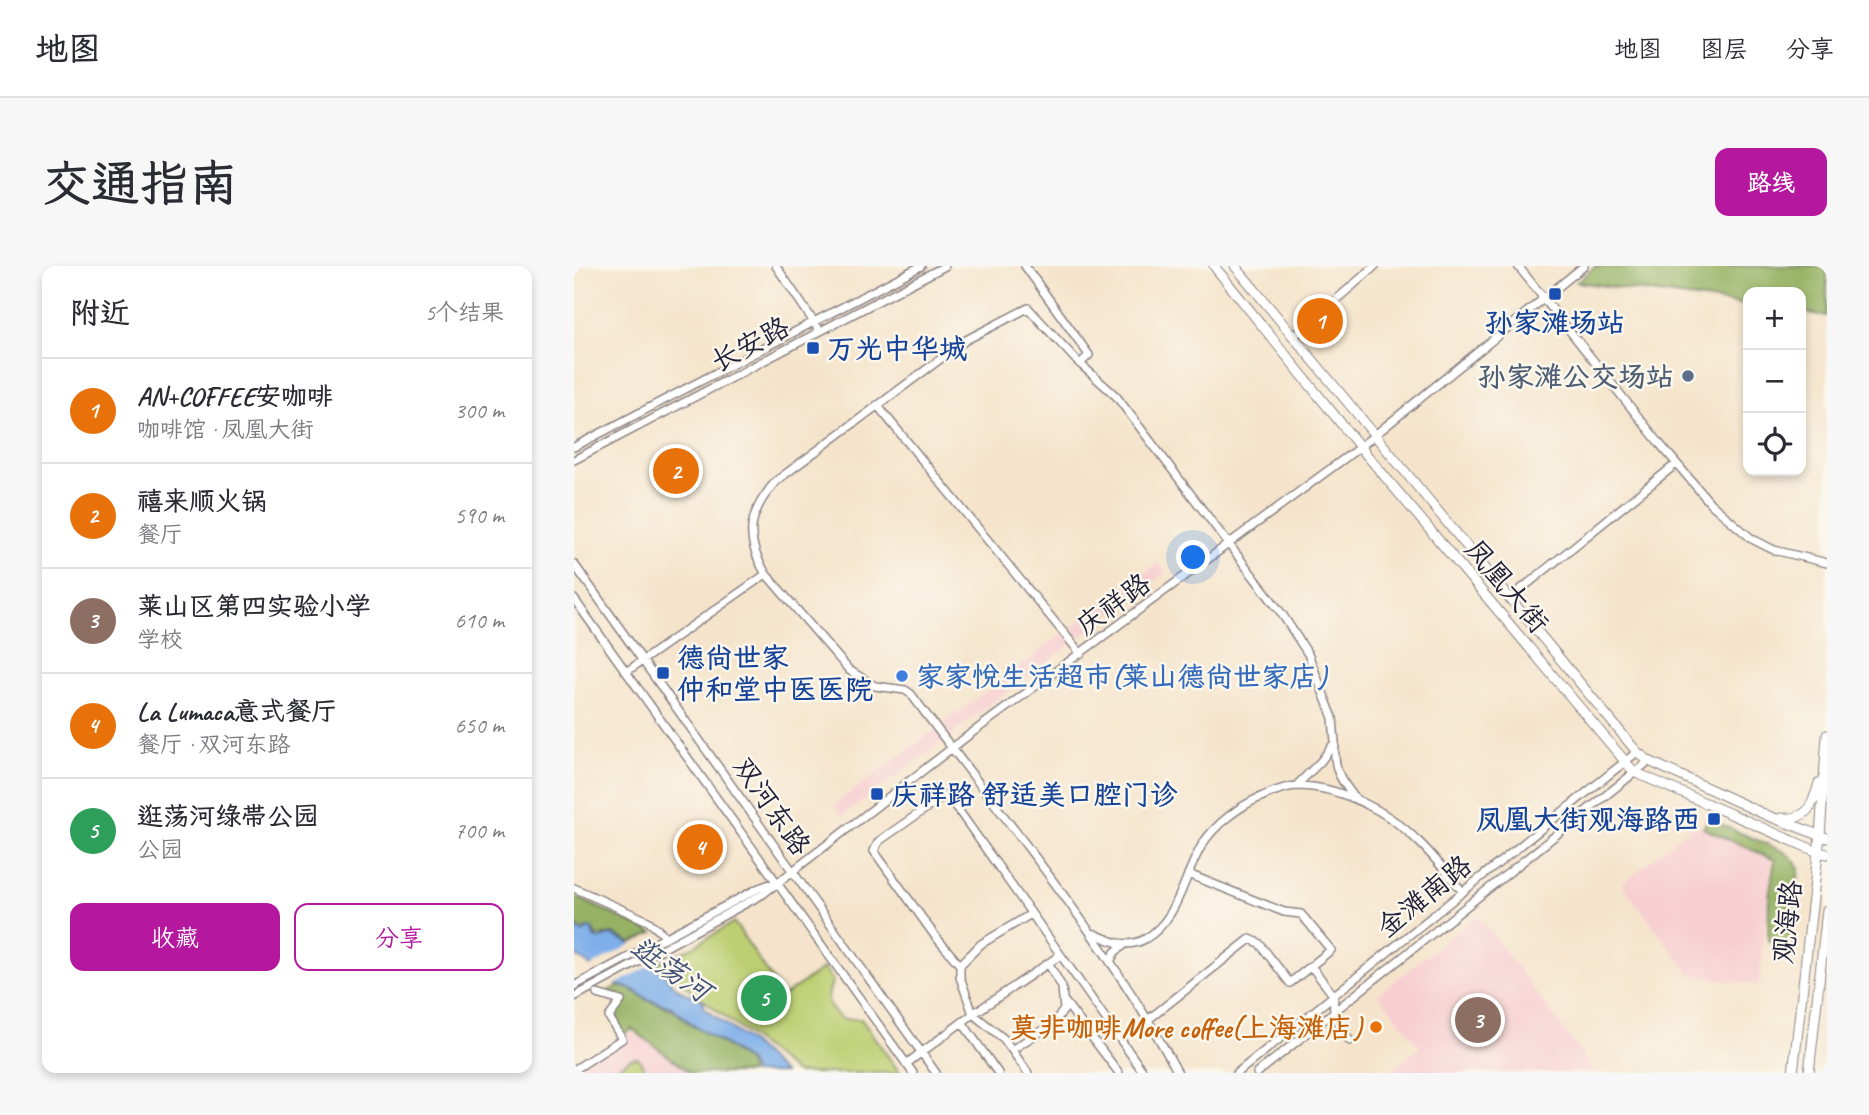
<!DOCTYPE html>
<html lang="zh">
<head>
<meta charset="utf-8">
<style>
  body { margin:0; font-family:Caveat,"LXGW WenKai TC",sans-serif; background:#f7f7f7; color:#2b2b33 }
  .controls { position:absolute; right:21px; top:21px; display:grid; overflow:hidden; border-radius:14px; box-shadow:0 4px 10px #0003 }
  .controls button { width:63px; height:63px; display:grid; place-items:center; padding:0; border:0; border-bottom:2px solid #e1e1e2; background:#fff; color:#2b2b33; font:35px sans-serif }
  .you { position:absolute; left:620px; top:292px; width:24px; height:24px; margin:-18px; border:5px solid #fff; border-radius:50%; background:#1a73e8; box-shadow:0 0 0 10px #1a73e833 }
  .badge { display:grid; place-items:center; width:46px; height:46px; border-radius:50%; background:#b5179e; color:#fff; font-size:23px; font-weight:700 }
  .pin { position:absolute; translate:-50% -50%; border:4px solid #fff; box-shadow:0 2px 7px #0006 }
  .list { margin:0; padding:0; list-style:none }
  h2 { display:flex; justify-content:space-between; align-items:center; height:91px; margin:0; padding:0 28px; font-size:30px }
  h2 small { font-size:23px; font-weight:400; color:#7c7c81 }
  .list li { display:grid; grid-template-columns:46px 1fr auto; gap:21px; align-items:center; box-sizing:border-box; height:105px; padding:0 28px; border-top:2px solid #e1e1e2 }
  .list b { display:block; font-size:26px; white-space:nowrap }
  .list p { margin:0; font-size:23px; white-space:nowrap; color:#7c7c81 }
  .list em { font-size:23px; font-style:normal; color:#7c7c81 }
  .actions { display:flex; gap:14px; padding:21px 28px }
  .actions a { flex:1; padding:16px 0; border:2px solid #b5179e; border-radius:14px; text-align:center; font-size:24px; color:#b5179e }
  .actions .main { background:#b5179e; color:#fff }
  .icon { flex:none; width:38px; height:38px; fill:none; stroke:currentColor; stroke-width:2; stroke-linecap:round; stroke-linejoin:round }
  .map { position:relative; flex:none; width:1253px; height:807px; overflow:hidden; border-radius:14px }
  header { display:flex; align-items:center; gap:42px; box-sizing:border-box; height:98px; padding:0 35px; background:#fff; border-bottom:2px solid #e1e1e2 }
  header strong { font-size:33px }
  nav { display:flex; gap:38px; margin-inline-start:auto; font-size:24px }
  .intro { display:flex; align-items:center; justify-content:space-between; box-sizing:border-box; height:168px; padding:0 42px }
  h1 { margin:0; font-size:49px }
  .button { padding:18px 32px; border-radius:14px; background:#b5179e; color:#fff; font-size:24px; font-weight:700 }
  main { display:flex; gap:42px; padding:0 42px }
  aside { flex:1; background:#fff; border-radius:14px; box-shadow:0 4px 10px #0003 }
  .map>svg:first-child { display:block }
</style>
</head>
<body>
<header>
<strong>地图</strong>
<nav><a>地图</a><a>图层</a><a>分享</a></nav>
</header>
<div class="intro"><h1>交通指南</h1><a class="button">路线</a></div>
<main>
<aside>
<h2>附近<small>5个结果</small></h2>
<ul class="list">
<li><span class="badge" style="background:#e8710a">1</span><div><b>AN+COFFEE安咖啡</b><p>咖啡馆 · 凤凰大街</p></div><em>300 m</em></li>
<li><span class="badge" style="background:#e8710a">2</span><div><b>禧来顺火锅</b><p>餐厅</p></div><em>590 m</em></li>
<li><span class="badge" style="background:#8d6e63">3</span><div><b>莱山区第四实验小学</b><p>学校</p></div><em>610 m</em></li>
<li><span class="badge" style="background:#e8710a">4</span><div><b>La Lumaca意式餐厅</b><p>餐厅 · 双河东路</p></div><em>650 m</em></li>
<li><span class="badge" style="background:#2e9e5b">5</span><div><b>逛荡河绿带公园</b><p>公园</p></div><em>700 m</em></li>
</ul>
<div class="actions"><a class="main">收藏</a><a>分享</a></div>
</aside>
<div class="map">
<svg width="1253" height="807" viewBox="0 0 1253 807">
  <rect width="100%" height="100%" fill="#fbf7ec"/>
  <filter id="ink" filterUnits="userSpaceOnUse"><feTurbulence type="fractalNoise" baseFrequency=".0143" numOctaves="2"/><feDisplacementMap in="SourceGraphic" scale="14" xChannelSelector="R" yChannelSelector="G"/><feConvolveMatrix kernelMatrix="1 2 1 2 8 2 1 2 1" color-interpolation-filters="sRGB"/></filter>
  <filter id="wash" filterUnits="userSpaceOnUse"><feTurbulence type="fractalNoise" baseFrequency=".00686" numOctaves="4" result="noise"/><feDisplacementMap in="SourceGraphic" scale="28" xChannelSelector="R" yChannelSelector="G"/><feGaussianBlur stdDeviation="1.57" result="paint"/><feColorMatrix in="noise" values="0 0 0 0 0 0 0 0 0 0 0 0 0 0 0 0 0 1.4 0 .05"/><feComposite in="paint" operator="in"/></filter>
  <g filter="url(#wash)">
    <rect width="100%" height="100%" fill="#f5e4cb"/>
    <!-- built -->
    <path fill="#f7cfd1" d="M584 297 591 307 269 550 260 539Z
      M1121 558 1198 594 1185 719 1116 709 1048 618Z
      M904 649 1022 807H814L846 781 804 728Z
      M58 766 64 771 67 769 117 807H0V802Z"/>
    <!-- green -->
    <path fill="#bdcf73" stroke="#707857" stroke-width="2" d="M160 656 209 730 250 702 259 715C251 732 252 741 268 753H287L326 807H222L83 697 117 682Z
      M64 792 73 807H36L56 793Z"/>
    <!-- forest -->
    <path fill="#96b265" stroke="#5c6a50" stroke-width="2" d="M1022 0H1253V50L1227 46V26H1174V39L1003 16Z
      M1134 553 1211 586 1221 595 1225 603 1215 679 1194 675 1195 630 1201 594 1129 562Z
      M0 630 79 667 57 677 40 668 22 670 18 662 6 663 0 655Z
      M43 720 57 723 73 734 100 744 117 759 151 779 173 796 177 807H117L58 763 49 769 39 750 53 734 43 728 31 727Z"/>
    <!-- water -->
    <path fill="#7eafe9" stroke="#506892" stroke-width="2" d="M0 660 9 667 14 662 18 663 20 671 25 673 36 669C52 674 73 686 83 699 93 711 100 724 116 729L118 726 130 736 129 741 177 777 209 807H180L175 796 151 778 118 758 98 741 73 733 60 724 44 719 0 688Z"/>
    <!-- pier -->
    <path fill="#f5e4cb" d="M60 677 85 695 39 720 14 702Z"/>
  </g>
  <g filter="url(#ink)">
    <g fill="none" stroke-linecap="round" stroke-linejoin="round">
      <!-- minor casing -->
      <g stroke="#8c8383" stroke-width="10">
        <path id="minor" d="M202 0 246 65
          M451 0 515 89 506 98
          M944 0 1086 178 1137 238 1178 273 1200 284 1253 297
          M719 71 801 0
          M303 139 507 388
          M0 181 347 0
          M0 194 371 0
          M0 298 362 807
          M192 308C169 271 175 246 202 215L392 74 454 42 503 95 542 130 708 348 734 388 759 452 761 476 747 495 722 520
          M0 333 339 807
          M935 333 1102 198
          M52 406 192 308 275 404 301 420 331 424 337 428C429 552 531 671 604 807
          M761 476C759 504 766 514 783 534
          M614 608 710 646 727 648 757 684 737 700
          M0 622 74 655 92 671
          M516 666C535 674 551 684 571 673 605 653 609 611 628 579 641 558 667 539 689 530 700 525 713 520 725 520 767 521 814 545 843 574 860 590 874 609 889 626
          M536 696 541 686 550 679
          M386 699 407 678 457 648
          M0 720 185 622 199 617
          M0 731 189 628 391 472 786 181 1010 0
          M491 736 545 807
          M575 753 676 673 685 677 716 717 737 700 760 730C758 752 763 757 776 775
          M388 756 424 807
          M439 783 478 758 490 744 488 721 474 697
          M332 798 399 748 485 690
          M0 804 48 773 35 751 47 735 23 728
          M454 807 430 773 399 748 386 711V699L361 670 300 585 305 575 373 528 570 807
          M663 807 1063 486
          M683 807 1075 495"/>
      </g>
      <!-- major casing -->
      <g stroke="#8c8383" stroke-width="11">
        <path id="major" d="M640 0 786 181 1060 506 1244 586 1253 588
          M661 0 1063 486 1075 495 1192 549 1253 572
          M1207 552C1235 554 1238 540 1245 517
          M1219 807 1246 570 1253 469
          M1235 807 1253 644"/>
      </g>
      <!-- minor -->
      <use href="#minor" stroke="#fff" stroke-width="7"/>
      <!-- major -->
      <use href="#major" stroke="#fff" stroke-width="9"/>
    </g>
  </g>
  <!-- markers -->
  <g fill="#1a4fb4" stroke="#fbf7ec" stroke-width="2.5">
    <rect x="974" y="21" width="14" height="14" rx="3.5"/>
    <rect x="232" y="75" width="14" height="14" rx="3.5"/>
    <rect x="82" y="400" width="14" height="14" rx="3.5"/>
    <rect x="296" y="521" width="14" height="14" rx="3.5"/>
    <rect x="1133" y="546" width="14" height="14" rx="3.5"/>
  </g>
  <circle fill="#5c6f8a" stroke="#fbf7ec" stroke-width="2.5" cx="1114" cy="110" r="7"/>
  <circle fill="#3f7fe0" stroke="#fbf7ec" stroke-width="2.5" cx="328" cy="410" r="7"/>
  <circle fill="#e8710a" stroke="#fbf7ec" stroke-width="2.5" cx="802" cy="761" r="7"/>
  <g text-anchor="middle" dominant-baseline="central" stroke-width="5" stroke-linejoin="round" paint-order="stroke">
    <!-- transit labels -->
    <g font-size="28" font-weight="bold" fill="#164399" stroke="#fbf7ec" text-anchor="start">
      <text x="981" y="56" text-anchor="middle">孙家滩场站</text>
      <text x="253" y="82">万光中华城</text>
      <text x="103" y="391">德尚世家<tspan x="103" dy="32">仲和堂中医医院</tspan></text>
      <text x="317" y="528">庆祥路 舒适美口腔门诊</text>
      <text x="1126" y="553" text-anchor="end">凤凰大街观海路西</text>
    </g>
    <!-- street labels -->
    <g font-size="28" fill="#22223b" stroke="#fbf7ec">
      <text transform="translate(176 78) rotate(-28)">长安路</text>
      <text transform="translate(933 320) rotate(50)">凤凰大街</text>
      <text transform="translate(539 338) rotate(-36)">庆祥路</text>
      <text transform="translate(198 540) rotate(55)">双河东路</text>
      <text transform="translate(850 630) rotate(-39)">金滩南路</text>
      <text transform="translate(1213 656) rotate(-84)">观海路</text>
    </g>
    <!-- service labels -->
    <g font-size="28" font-weight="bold" fill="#4e5e75" stroke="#fbf7ec" text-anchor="end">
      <text x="1100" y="110">孙家滩公交场站</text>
    </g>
    <!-- shop labels -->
    <g font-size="28" font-weight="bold" fill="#366cbe" stroke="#fbf7ec" text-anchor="start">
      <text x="342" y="410">家家悦生活超市(莱山德尚世家店)</text>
    </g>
    <!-- food labels -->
    <g font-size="28" font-weight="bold" fill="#c56008" stroke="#fbf7ec" text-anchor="end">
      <text x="788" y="761">莫非咖啡More coffee(上海滩店)</text>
    </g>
    <!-- water labels -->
    <g font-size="30" font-style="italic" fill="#425378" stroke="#fbf7ec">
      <text transform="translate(97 703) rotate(35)">逛荡河</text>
    </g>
  </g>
</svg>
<div class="controls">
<button>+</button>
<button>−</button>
<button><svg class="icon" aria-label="locate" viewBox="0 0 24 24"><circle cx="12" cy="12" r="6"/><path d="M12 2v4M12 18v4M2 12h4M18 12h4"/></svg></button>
</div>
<div class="you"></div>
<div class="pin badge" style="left:746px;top:55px;background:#e8710a">1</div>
<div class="pin badge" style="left:102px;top:205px;background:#e8710a">2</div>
<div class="pin badge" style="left:904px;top:754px;background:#8d6e63">3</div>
<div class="pin badge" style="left:126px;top:581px;background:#e8710a">4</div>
<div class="pin badge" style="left:190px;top:732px;background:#2e9e5b">5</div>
</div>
</main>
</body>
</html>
